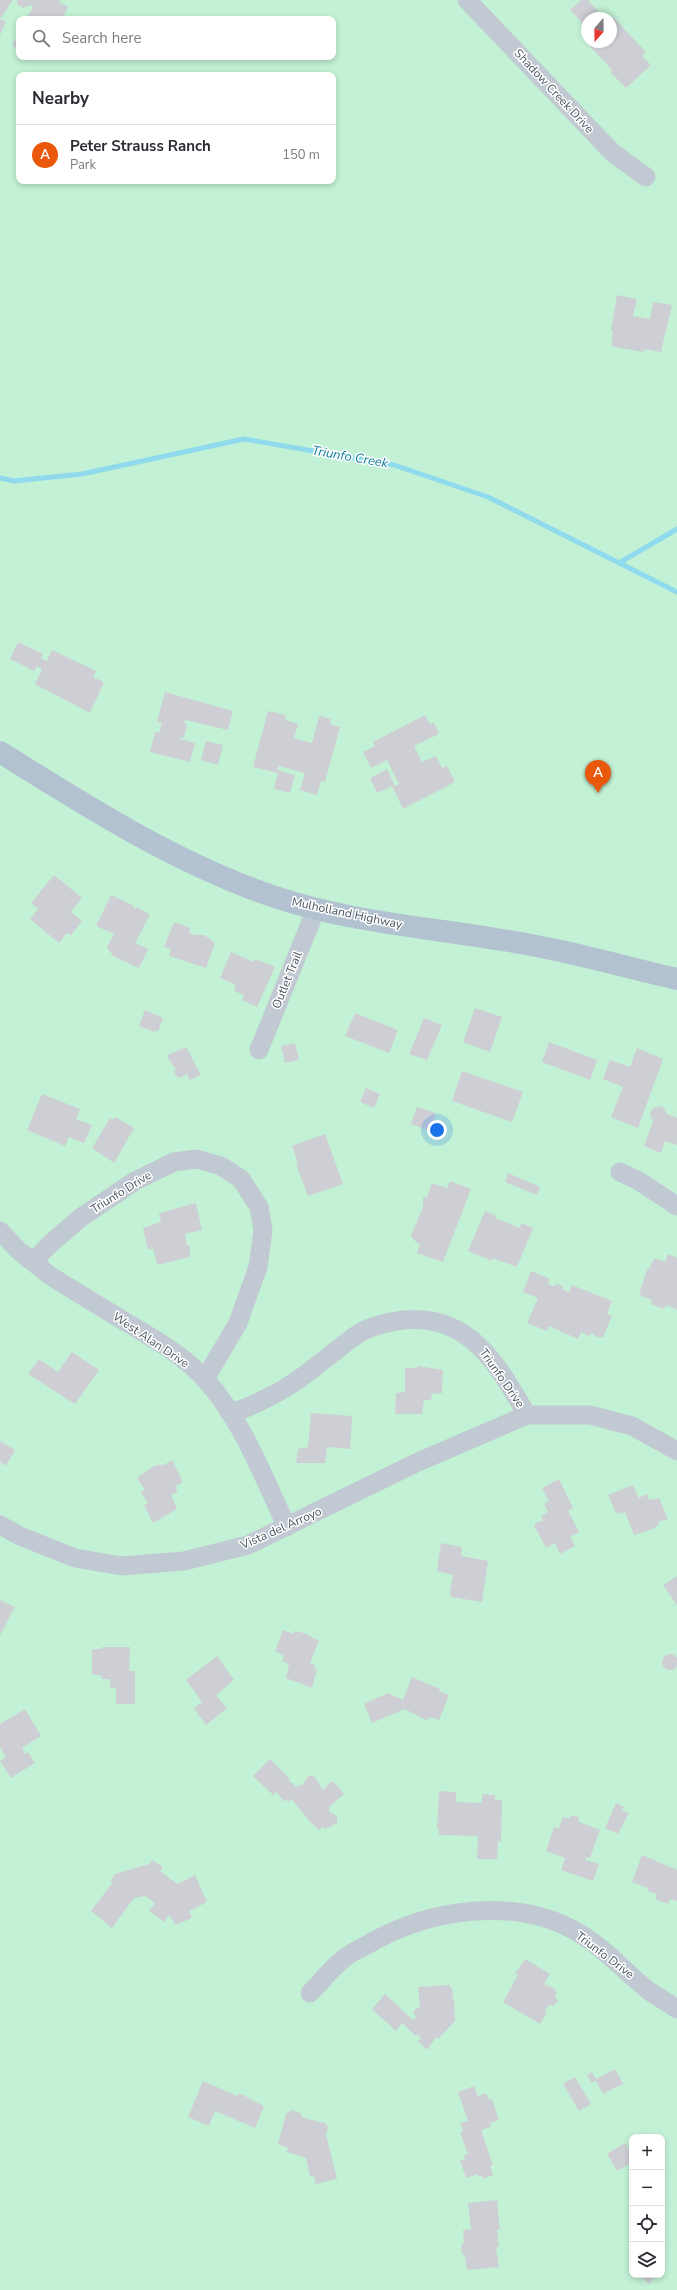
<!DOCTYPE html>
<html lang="en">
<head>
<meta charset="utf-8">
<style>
  body { margin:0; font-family:"Nunito Sans",sans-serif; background:#f2f2f3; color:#2b2b33 }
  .controls { position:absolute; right:12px; bottom:12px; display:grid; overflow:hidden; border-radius:8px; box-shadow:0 2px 6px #0003 }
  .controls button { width:36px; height:36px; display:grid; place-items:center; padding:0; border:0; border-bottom:1px solid #e1e1e2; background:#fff; color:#2b2b33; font:20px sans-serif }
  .compass { position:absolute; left:581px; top:12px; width:36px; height:36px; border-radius:50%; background:#fff; box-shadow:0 2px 6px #0003; rotate:200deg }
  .you { position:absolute; left:437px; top:1130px; width:14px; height:14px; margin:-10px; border:3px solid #fff; border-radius:50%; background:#1a73e8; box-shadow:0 0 0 6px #1a73e833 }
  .badge { display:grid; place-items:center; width:26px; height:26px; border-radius:50%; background:#ea580c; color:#fff; font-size:13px; font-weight:700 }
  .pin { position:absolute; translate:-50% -33px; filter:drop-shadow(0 1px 2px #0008) }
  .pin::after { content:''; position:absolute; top:21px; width:14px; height:12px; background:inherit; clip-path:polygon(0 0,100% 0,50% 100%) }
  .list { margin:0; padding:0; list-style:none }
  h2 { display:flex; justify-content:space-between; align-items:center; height:52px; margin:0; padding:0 16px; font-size:17px }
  h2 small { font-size:13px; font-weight:400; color:#7c7c81 }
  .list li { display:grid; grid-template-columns:26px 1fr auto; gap:12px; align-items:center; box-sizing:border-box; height:60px; padding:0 16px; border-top:1px solid #e1e1e2 }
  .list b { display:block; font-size:15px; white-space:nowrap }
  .list p { margin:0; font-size:13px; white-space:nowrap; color:#7c7c81 }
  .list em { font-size:13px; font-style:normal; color:#7c7c81 }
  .icon { flex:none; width:22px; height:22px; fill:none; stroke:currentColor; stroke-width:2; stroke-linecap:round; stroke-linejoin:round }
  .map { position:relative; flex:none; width:677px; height:2290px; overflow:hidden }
  .search { position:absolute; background:#fff; box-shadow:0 2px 6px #0003; left:16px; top:16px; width:320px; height:44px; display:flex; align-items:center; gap:10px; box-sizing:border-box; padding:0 14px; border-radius:8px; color:#7c7c81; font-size:15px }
  .panel { position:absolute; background:#fff; box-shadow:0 2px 6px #0003; left:16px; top:72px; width:320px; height:112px; border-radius:8px }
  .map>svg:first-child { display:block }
</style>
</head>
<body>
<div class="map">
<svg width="677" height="2290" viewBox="0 0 677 2290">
  <rect width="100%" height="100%" fill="#f5f3f3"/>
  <!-- green -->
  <path fill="#c3f1d5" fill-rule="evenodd" d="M0 0H677V2290H0ZM587 18H611V42H587ZM19 19H333V57H19ZM19 75H333V181H19ZM632 2137H662V2275H632Z"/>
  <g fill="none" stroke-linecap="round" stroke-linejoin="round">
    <!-- stream -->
    <path stroke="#90daee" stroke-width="5" d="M0 478 14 481 82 474 244 439 394 465 488 497 677 592
      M619 563 677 529"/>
  </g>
  <!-- building -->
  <path fill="#cdcfd5" d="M0 0H13L0 19 6 22 0 35Z
    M17 0H60L59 2 68 7 62 19H26L33 7 30 5 23 8 18 5Z
    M581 0H588L603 16 601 18H587V28L570 10Z
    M613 17 646 52 642 56 651 65 626 88 610 72 612 70 586 42H611V19Z
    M19 32V50L12 46Z
    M617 295 637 299 633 316 650 319 653 302 672 305 661 352 644 349 643 352 611 346 613 331 611 330Z
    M18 642 43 654 41 658 47 661 52 650 96 671 93 677 104 682 90 713 35 684 42 669 37 666 34 671 10 659Z
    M165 692 233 711 228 730 185 720 184 723 187 724 184 738 180 737V739L195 743 190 762 150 752 155 732 159 733 162 723 157 722Z
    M268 711 286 715 285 720 298 724 294 738 312 743 319 716 331 719 330 724 340 727 325 782 321 781 317 795 300 790 305 773 279 766 277 770 295 775 290 793 274 789 278 773 253 767Z
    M425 715 430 724 434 722 439 734 414 746 422 762 436 756 442 768 447 766 455 782 403 809 392 786 377 793 370 778 387 769 395 786 399 784 387 760 371 768 363 752 375 746 373 742Z
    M206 741 223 745 218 765 201 760Z
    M54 875 82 898 71 912 82 921 71 935 67 933 59 943 30 919 38 909 31 903Z
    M111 895 134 906 133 908 135 909 136 907 150 914 135 943 148 949 139 968 113 956 107 947 114 934 96 926Z
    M174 922 190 928 189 932 193 935H204L215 943 206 968 169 956 171 949 164 947Z
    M231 952 254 962 255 959 275 967 257 1007 242 1000 244 995 234 991 236 985 220 978Z
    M475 1008 502 1017 490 1052 463 1042Z
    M145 1010 163 1018 158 1032 155 1030 154 1032 139 1026Z
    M355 1013 398 1030 389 1053 345 1036Z
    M424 1018 442 1025 427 1060 409 1054Z
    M549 1042 597 1060 590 1080 542 1062Z
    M295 1043 299 1060 285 1063 281 1046Z
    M186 1047 201 1075 190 1080 187 1074 179 1078 176 1076 173 1071 176 1070 168 1058V1055Z
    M637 1048 663 1059 638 1128 611 1117 623 1087 603 1079 610 1060 630 1067Z
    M462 1071 523 1092 512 1122 452 1101Z
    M366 1088 380 1094 374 1108 360 1102Z
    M42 1094 80 1109 76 1119 92 1125 84 1143 69 1137 65 1146 27 1130Z
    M659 1106 664 1108 667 1114 677 1118V1145L665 1141 661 1153 644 1146 653 1121 650 1115 652 1109Z
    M417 1107 436 1113 430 1131 411 1124Z
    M115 1117 134 1128 114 1163 92 1148 110 1118 113 1119Z
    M325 1134 343 1184 308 1196 296 1164 298 1163 292 1146Z
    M508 1173 540 1187 537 1195 505 1182Z
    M450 1181 471 1189 443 1262 417 1253 420 1244 416 1242 411 1236 423 1207V1198L427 1197 432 1183 447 1188Z
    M196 1203 202 1230 185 1234 187 1245 190 1246V1257L157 1265 153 1248 148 1250 143 1228 161 1222 159 1213Z
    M485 1211 496 1216 495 1218 520 1228 521 1223 533 1228 517 1267 493 1258 492 1261 468 1251Z
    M668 1254 677 1258V1310L666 1305 664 1309 651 1304 652 1300 639 1295 647 1269H649L654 1258 665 1262Z
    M531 1271 550 1279 548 1284 553 1286 557 1284 563 1286 562 1289 569 1292 572 1285 612 1301 607 1314 612 1316 603 1337H597L591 1333 590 1336 581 1332 578 1339 549 1326 547 1331 527 1323 538 1298 523 1292Z
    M72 1352 99 1370 75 1404 28 1374 39 1359 58 1372Z
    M418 1366 443 1370 442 1393 432 1394 431 1400H424L422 1414H395L396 1393 405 1392V1368H417Z
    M311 1413 352 1416 350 1449 327 1447 325 1463H296L298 1449 308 1447Z
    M0 1441 15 1450 6 1466 0 1462Z
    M172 1460 182 1480V1483L175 1486 178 1492 171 1495 177 1509 153 1523 144 1505 148 1503 141 1492 145 1490 137 1478 152 1467 161 1464 162 1466Z
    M559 1479 573 1508 568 1511 579 1532 570 1537 575 1546 560 1554 555 1543 546 1548 534 1525 537 1522 543 1521 541 1516 548 1512 544 1504 549 1501 542 1488Z
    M633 1485 639 1498 647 1494 649 1500 659 1498 668 1519 658 1522 659 1525 650 1530 634 1535 625 1512 620 1514 619 1512 616 1513 608 1495Z
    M441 1543 462 1547 461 1556 488 1561 482 1602 451 1597 450 1592 453 1575 437 1571Z
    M677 1576V1605L663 1585Z
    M0 1600 15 1607 0 1635Z
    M283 1630 293 1634 294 1631 304 1633 319 1641 310 1663 315 1665 314 1668 317 1669 312 1688 286 1678 289 1664 282 1661 284 1656 275 1651Z
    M102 1647H130L129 1671H135V1704H116V1688L110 1687V1679H102V1676L92 1674V1649H102Z
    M662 1662a8 8 0 1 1 16 0a8 8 0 1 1-16 0Z
    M217 1656 234 1680 216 1695 227 1708 206 1725 194 1708 202 1702 186 1680Z
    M412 1677 440 1689 439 1691 449 1695 439 1720 429 1717 428 1721 405 1709 372 1723 364 1704 388 1693 403 1700Z
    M25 1709 41 1736 22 1748 25 1754 28 1752 35 1763 11 1778 0 1761 6 1757 0 1747V1724Z
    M270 1759 290 1779 288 1780 297 1787 300 1784 302 1786 308 1776H314L323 1790 331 1782H334L344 1794 329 1807V1812L337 1816V1822L332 1826 324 1829 323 1827 320 1830 311 1823 291 1799 289 1802 286 1800 284 1801 276 1792 273 1795 253 1776Z
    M439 1791 456 1792V1802L482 1803V1794L495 1795V1800H502L501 1842 498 1841 497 1859H477L478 1836 439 1835V1829H437Z
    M616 1803 624 1807 622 1810 629 1813 618 1834 605 1828Z
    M572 1815 579 1817V1822L600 1830 590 1858 586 1857 585 1860 599 1864 593 1881 561 1870 565 1858 546 1851 554 1827 559 1828 563 1817 569 1819Z
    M642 1855 677 1870V1901L670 1899 668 1904 655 1899 657 1894 647 1891 648 1888 632 1882Z
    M152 1860 163 1867 160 1871 177 1884 195 1875 207 1902 189 1911 192 1918 176 1925 169 1915 164 1922 149 1911 155 1903 145 1896 134 1898 112 1928 91 1911 113 1882 110 1881 115 1874 149 1864Z
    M525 1959 550 1974 544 1984 555 1989 557 1993 555 1997 558 2001 554 2006 549 2005 545 2011 547 2012 540 2024 503 2002 518 1975 515 1974Z
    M449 1985 452 1989 453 1997 450 1999H454L455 2021 438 2039 436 2037 427 2050 418 2041 421 2038 417 2034 416 2036 402 2023 396 2031 372 2009 385 1994 413 2020 416 2017 413 2012 418 2007 420 2009 418 1987Z
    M615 2069 623 2084 603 2094 596 2081 591 2083 587 2075 592 2072 596 2079Z
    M575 2077 591 2104 579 2111 563 2084Z
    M203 2081 238 2096 239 2093 264 2106 255 2128 215 2111 209 2126 188 2117Z
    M474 2086 478 2096 486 2093 489 2100 492 2099 499 2120 490 2123 491 2127 481 2130 493 2165 490 2166 493 2175 483 2179 482 2176 478 2177 477 2174 466 2178 460 2160 465 2159 464 2155 468 2154 460 2133 463 2132 460 2123 468 2121 458 2092Z
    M292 2110 300 2113 303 2118 325 2123 328 2127 326 2135 337 2179 316 2184 314 2176 310 2177 306 2158 287 2152 288 2148 278 2144 286 2114Z
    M625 2143 632 2155V2163L617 2171 607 2154Z
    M497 2200 500 2230H497L499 2247H496L499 2267 467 2270 465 2256 462 2254 461 2245 464 2242 463 2230 471 2229 468 2203Z
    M639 2275H656L649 2284Z"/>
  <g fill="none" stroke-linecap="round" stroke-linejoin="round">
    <!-- minor -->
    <path stroke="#c1cad2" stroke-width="19" d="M467 0 613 153 646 177
      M259 1050 316 909
      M620 1172 639 1181 677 1206
      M0 1231 19 1251 33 1262 49 1245 80 1218 135 1181 174 1162 197 1159 221 1166 241 1179 259 1207 263 1230 258 1267 238 1323 205 1379
      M33 1262 49 1275C76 1292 103 1308 129 1324 156 1340 184 1356 205 1379 243 1421 263 1477 287 1527
      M229 1412C244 1411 258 1402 271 1396 303 1380 327 1356 355 1336 369 1326 387 1322 404 1320 470 1314 498 1365 527 1415H590L632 1426 677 1451
      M0 1525 20 1536 75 1558 122 1566 184 1561 248 1545 418 1462 527 1415
      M310 1993C321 1982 330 1970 342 1960 348 1954 357 1950 365 1946 427 1909 517 1894 582 1935 607 1950 626 1973 649 1991 658 1997 668 2003 677 2009"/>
    <!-- major -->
    <path stroke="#b3c2d1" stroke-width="22" d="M0 752C88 807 177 864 275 897 346 921 423 927 496 939 557 948 617 965 677 979"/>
  </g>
  <g text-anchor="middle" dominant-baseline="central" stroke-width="3" stroke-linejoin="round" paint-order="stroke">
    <!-- street labels -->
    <g font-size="12" fill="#4a5661" stroke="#fff">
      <text transform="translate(554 91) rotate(47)">Shadow Creek Drive</text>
      <text transform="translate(347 913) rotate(12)">Mulholland Highway</text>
      <text transform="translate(287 980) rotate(-68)">Outlet Trail</text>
      <text transform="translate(121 1192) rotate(-32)">Triunfo Drive</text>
      <text transform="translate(151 1340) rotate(34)">West Alan Drive</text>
      <text transform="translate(502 1378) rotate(55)">Triunfo Drive</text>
      <text transform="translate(281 1528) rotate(-24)">Vista del Arroyo</text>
      <text transform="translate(605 1955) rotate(37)">Triunfo Drive</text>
    </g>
    <!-- water labels -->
    <g font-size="13" font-style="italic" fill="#0c7c9b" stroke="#fff">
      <text transform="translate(350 457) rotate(10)">Triunfo Creek</text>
    </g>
  </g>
</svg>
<div class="controls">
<button>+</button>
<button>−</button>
<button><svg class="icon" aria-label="locate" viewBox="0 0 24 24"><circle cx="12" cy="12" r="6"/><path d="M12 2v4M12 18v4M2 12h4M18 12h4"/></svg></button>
<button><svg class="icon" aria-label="layers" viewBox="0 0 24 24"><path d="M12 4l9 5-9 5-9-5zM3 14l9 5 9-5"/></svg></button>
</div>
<svg class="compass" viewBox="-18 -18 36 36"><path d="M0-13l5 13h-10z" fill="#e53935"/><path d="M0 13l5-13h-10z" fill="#7c7c81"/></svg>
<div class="you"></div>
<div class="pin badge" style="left:598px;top:793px">A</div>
<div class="search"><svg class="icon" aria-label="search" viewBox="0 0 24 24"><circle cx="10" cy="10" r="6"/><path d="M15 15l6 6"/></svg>Search here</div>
<section class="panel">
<h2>Nearby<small></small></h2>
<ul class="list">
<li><span class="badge">A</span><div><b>Peter Strauss Ranch</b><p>Park</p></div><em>150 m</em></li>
</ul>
</section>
</div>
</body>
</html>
